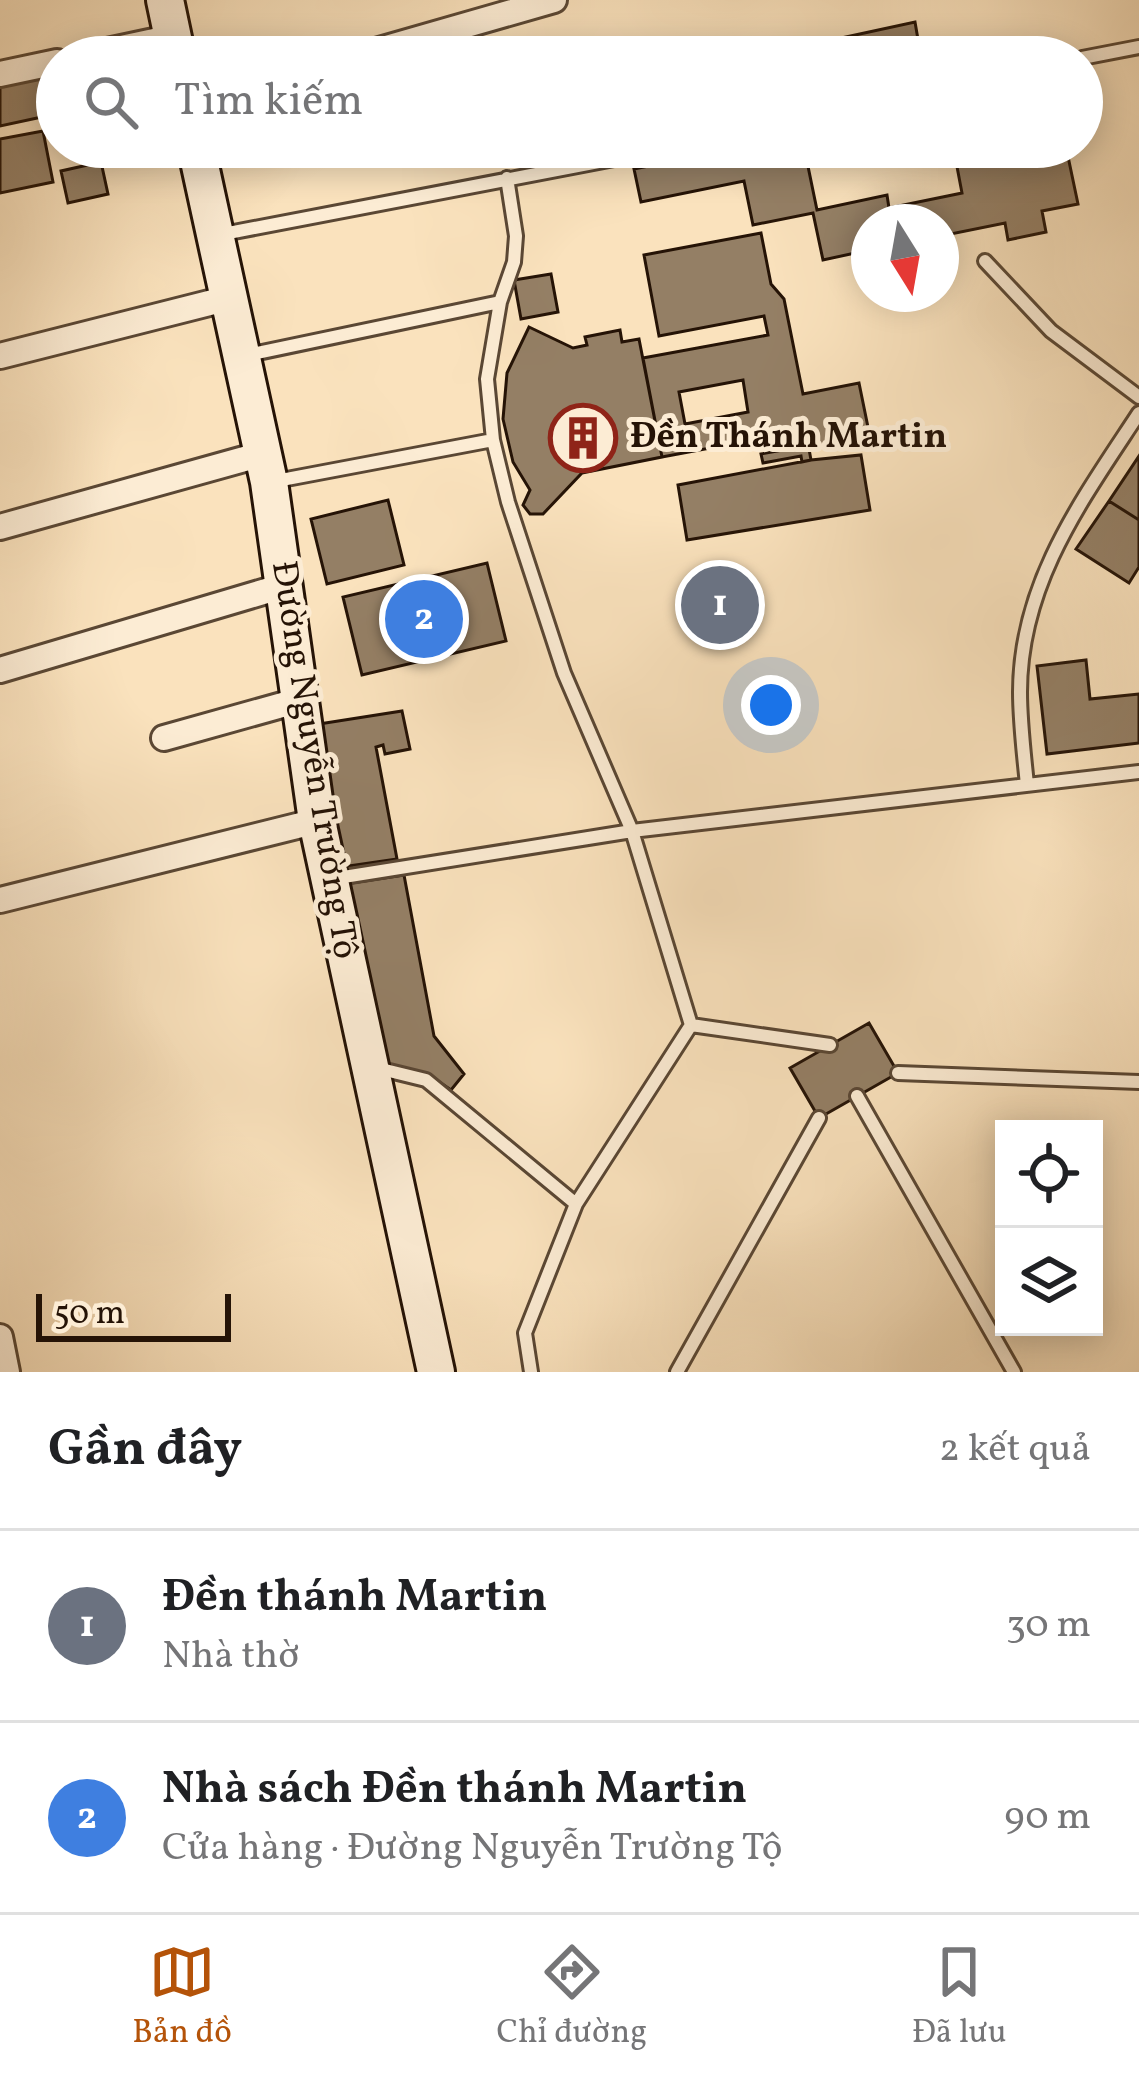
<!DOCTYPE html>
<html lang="vi">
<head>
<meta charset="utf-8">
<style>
  body { margin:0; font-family:Vollkorn,serif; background:#f6f6f6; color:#202124 }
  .controls { position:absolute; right:36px; bottom:36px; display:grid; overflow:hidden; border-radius:0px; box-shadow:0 6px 30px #0003 }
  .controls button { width:108px; height:108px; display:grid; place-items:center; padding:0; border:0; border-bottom:3px solid #e0e0e0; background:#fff; color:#202124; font:60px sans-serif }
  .compass { position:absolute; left:851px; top:204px; width:108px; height:108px; border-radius:50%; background:#fff; box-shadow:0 6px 30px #0003; rotate:169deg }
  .scale { position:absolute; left:36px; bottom:30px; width:195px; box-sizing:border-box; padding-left:12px; border:6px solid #251306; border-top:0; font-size:33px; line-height:42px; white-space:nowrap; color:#251306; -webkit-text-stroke:9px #fcecd4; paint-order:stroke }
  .you { position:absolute; left:771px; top:705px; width:42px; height:42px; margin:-30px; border:9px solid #fff; border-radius:50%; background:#1a73e8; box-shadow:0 0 0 18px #1a73e833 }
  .badge { display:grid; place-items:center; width:78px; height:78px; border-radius:50%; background:#b45309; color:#fff; font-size:39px; font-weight:700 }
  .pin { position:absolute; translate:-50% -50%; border:6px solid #fff; box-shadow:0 3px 12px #0006 }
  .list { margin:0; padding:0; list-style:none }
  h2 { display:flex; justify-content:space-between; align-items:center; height:156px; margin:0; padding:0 48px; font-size:51px }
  h2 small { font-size:39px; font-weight:400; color:#757577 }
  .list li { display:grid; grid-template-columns:78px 1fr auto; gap:36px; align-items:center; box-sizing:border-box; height:192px; padding:0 48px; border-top:3px solid #e0e0e0 }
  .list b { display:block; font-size:45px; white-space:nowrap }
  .list p { margin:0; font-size:39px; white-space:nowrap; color:#757577 }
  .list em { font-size:39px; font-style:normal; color:#757577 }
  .icon { flex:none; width:66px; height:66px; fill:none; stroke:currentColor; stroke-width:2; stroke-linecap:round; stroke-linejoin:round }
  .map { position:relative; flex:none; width:1139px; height:1372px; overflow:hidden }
  .search { position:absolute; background:#fff; box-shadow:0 6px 30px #0003; left:36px; right:36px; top:36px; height:132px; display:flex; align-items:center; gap:30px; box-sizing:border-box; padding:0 42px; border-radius:66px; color:#757577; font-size:45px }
  .sheet { height:540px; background:#fff }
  nav { display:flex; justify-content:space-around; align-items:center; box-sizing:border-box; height:168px; border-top:3px solid #e0e0e0; background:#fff; font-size:33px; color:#757577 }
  nav a { display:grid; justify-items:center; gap:6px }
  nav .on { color:#b45309 }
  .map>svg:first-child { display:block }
</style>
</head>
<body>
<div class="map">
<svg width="1139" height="1372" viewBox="0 0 1139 1372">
  <rect width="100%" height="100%" fill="#fae2bd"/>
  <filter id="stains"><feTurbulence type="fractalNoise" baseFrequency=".00167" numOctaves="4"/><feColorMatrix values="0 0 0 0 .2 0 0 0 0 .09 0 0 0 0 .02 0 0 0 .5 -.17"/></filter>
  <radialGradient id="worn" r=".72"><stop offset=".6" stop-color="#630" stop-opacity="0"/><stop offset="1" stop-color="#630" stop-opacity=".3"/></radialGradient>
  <!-- building -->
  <path fill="#947f65" stroke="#251306" stroke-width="3" fill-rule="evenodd" d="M915 22 921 57H788L786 50Z
    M43 74 51 115 0 126V83Z
    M43 131 53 182 0 193V139Z
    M741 147H804L817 210 887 195 889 208 962 193 954 151 975 147H1066L1078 204 1042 211 1046 232 1008 240 1005 223 941 236V222H869V250L823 260 813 213 753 225 744 181 641 202 634 169Z
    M101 162 108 194 68 203 61 171Z
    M761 233 771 284 784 299 803 394 859 383 870 437 809 449 811 460 802 462 801 456 763 463 761 454 799 447 796 432 662 457 643 358 768 335 764 316 659 336 644 255ZM743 380 748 412 685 424 679 392Z
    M551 274 558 312 521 319 514 280Z
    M529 327 573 348 587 345 585 337 620 330 622 342 639 339 662 457 582 473 543 514H530L523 505 530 490 513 462 503 419 507 373Z
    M861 455 870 510 687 540 678 485 811 460Z
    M1139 456V520L1109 501Z
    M388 500 404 565 327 584 311 519Z
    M1109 501 1139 520V567L1129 583 1076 549Z
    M487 563 506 641 362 675 343 597Z
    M1086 660 1090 699 1139 694V743L1047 754 1037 666Z
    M402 711 410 749 385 754 383 745 376 747 397 859 342 867 319 724Z
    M404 875 434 1036 464 1074 451 1090 429 1075 383 1064 345 884Z
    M869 1023 898 1073 819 1118 790 1068Z"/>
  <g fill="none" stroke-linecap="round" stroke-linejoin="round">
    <!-- lane casing -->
    <g stroke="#5a4734" stroke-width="18">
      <path id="lane" d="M1082 58 1139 47
        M507 178 516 236 514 262 500 302 487 379 493 440 508 502 564 673 632 831 691 1025 576 1204 525 1333 531 1372
        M218 235 677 147
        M985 261 1051 331 1139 397
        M248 355 500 302
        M276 481 493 440
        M1027 785C1024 754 1020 723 1020 692 1020 583 1082 500 1139 413
        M331 879 632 831 1139 772
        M691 1025 830 1045
        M377 1068 426 1080 576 1204
        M898 1073 1139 1082
        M857 1096 1014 1372
        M677 1372 819 1118"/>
    </g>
    <!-- street casing -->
    <g stroke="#5a4734" stroke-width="30">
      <path id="street" d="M79 57 173 37
        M355 57 554 0
        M0 74 57 62
        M0 356 229 298
        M0 527 262 454
        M0 670 283 586
        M164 738 300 700
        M0 900 317 821
        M0 1337 7 1372"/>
    </g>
    <!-- secondary casing -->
    <g stroke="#251306" stroke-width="42">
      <path id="secondary" d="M165 0 177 57
        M196 147 269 482 317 821 436 1372"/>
    </g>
    <!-- lane -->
    <use href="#lane" stroke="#fcecd4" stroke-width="12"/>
    <!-- street -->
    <use href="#street" stroke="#fcecd4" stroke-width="24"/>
    <!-- secondary -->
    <use href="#secondary" stroke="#fcecd4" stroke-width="36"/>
  </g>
  <!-- icons -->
  <defs>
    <g id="building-ring" transform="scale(3.45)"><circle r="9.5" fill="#fcecd4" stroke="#8f2418" stroke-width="1.5"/><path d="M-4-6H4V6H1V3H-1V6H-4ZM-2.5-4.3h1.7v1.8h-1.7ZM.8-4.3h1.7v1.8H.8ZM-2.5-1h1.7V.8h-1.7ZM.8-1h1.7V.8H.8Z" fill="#8f2418"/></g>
  </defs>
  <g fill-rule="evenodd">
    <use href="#building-ring" x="583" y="438"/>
  </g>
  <g text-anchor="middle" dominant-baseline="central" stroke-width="10" stroke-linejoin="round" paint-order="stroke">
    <!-- poi labels -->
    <g font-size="36" font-weight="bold" fill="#251306" stroke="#fcecd4" text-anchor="start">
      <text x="630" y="438">Đền Thánh Martin</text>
    </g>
    <!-- street labels -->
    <g font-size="36" fill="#251306" stroke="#fcecd4">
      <text transform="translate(313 760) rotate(81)">Đường Nguyễn Trường Tộ</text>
    </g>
  </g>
  <rect width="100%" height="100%" filter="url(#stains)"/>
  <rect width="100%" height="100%" fill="url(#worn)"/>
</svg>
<div class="controls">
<button><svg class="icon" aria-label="locate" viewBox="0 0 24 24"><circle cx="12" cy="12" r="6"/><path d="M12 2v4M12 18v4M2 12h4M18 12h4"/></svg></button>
<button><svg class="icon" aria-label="layers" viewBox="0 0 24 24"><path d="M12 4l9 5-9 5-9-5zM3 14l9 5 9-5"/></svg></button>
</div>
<svg class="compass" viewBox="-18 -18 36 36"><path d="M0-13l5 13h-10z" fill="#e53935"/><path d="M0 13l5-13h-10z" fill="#757577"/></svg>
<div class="scale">50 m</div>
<div class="you"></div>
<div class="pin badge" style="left:720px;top:605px;background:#6b7280">1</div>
<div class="pin badge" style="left:424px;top:619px;background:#3f7fe0">2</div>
<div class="search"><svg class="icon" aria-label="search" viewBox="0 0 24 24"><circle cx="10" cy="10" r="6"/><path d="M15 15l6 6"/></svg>Tìm kiếm</div>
</div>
<section class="sheet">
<h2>Gần đây<small>2 kết quả</small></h2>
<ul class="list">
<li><span class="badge" style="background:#6b7280">1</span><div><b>Đền thánh Martin</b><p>Nhà thờ</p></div><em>30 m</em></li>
<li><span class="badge" style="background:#3f7fe0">2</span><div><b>Nhà sách Đền thánh Martin</b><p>Cửa hàng · Đường Nguyễn Trường Tộ</p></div><em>90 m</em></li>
</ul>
</section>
<nav>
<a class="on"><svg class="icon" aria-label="map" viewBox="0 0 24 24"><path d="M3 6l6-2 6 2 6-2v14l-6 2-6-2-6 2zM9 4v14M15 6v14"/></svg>Bản đồ</a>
<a><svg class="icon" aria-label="directions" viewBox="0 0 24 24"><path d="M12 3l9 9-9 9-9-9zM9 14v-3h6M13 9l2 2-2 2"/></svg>Chỉ đường</a>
<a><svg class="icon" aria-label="saved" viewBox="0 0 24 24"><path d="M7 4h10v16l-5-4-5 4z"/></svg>Đã lưu</a>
</nav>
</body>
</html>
